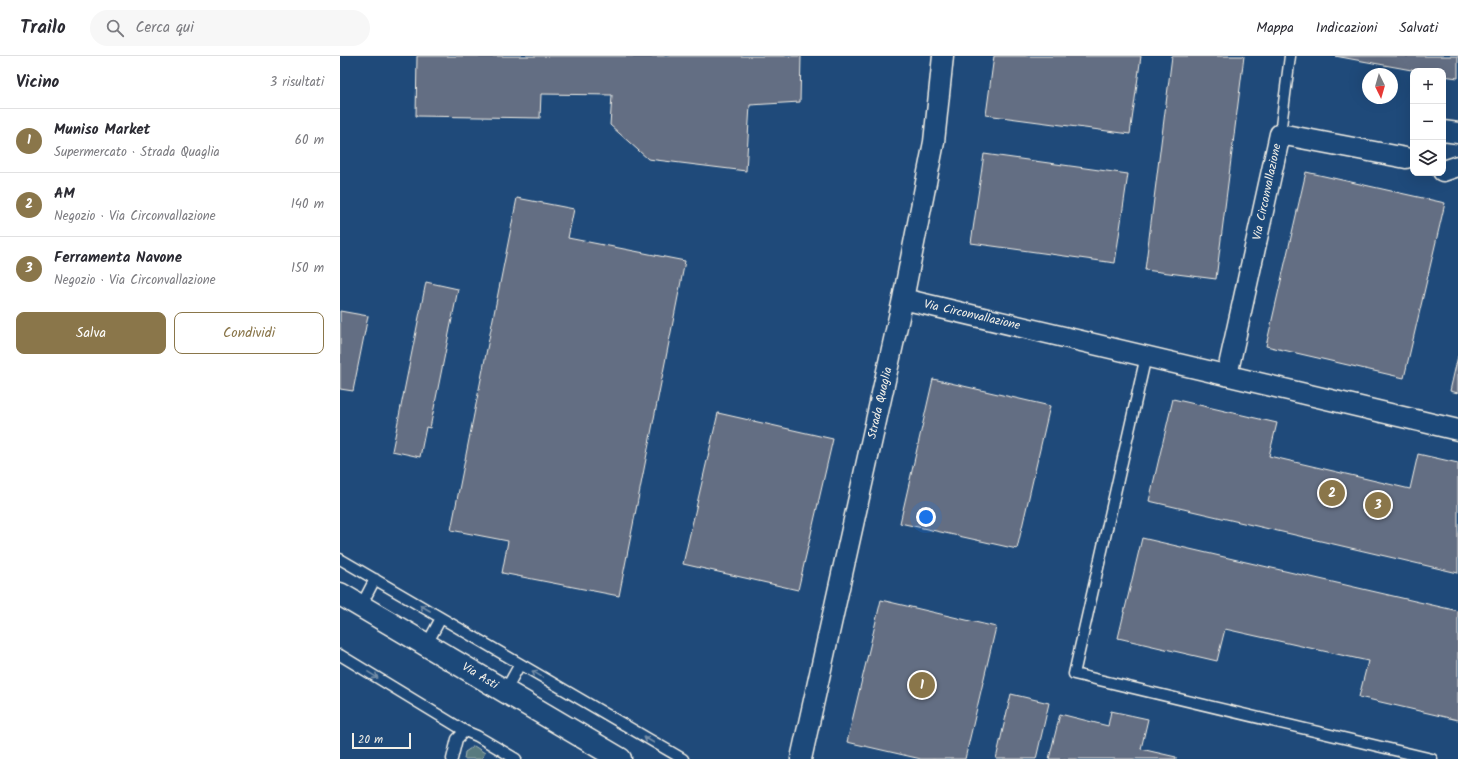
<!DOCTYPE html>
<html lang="it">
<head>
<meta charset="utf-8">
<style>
  body { margin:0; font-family:Kalam,sans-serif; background:#f7f7f7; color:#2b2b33 }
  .controls { position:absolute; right:12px; top:12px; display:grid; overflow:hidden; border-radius:8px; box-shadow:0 4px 16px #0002 }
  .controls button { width:36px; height:36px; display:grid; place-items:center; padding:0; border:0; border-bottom:1px solid #e1e1e2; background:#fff; color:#2b2b33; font:20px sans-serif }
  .compass { position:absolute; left:1022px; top:12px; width:36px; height:36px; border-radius:50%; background:#fff; box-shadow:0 4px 16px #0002; rotate:175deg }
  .scale { position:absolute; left:12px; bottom:10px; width:59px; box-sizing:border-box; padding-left:4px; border:2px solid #f4f1e8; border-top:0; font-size:11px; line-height:14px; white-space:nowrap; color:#f4f1e8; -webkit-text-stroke:3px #1f4a7a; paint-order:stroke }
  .you { position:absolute; left:586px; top:461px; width:14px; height:14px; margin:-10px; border:3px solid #fff; border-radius:50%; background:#1a73e8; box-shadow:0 0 0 6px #1a73e833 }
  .badge { display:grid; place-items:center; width:26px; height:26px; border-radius:50%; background:#8a764a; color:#fff; font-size:13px; font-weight:700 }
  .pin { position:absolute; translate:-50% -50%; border:2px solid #fff; box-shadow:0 1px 4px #0006 }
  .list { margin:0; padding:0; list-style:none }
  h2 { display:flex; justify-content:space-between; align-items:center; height:52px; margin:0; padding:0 16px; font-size:17px }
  h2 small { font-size:13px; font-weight:400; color:#7c7c81 }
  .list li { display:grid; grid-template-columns:26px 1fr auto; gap:12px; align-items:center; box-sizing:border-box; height:64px; padding:0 16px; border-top:1px solid #e1e1e2 }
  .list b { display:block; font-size:15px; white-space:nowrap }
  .list p { margin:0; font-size:13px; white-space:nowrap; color:#7c7c81 }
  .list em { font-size:13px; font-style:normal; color:#7c7c81 }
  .actions { display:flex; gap:8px; padding:12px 16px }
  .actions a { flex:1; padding:9px 0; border:1px solid #8a764a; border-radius:8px; text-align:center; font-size:14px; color:#8a764a }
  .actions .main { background:#8a764a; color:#fff }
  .icon { flex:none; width:22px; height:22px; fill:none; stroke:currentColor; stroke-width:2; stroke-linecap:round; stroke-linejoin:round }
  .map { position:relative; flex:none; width:1118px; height:703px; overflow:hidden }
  header { display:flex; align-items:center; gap:24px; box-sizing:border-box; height:56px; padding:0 20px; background:#fff; border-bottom:1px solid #e1e1e2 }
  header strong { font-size:19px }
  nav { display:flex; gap:22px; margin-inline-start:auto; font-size:14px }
  .search { width:280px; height:36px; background:#f7f7f7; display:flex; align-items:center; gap:10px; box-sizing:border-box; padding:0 14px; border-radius:22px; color:#7c7c81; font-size:15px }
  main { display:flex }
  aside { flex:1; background:#fff }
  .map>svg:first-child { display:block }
</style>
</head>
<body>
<header>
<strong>Trailo</strong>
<div class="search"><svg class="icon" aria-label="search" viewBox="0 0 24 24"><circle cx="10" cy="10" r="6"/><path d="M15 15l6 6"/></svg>Cerca qui</div>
<nav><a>Mappa</a><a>Indicazioni</a><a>Salvati</a></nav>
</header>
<main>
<aside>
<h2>Vicino<small>3 risultati</small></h2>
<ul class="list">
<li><span class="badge">1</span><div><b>Muniso Market</b><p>Supermercato · Strada Quaglia</p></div><em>60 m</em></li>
<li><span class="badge">2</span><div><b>AM</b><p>Negozio · Via Circonvallazione</p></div><em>140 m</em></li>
<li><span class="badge">3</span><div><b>Ferramenta Navone</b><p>Negozio · Via Circonvallazione</p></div><em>150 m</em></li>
</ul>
<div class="actions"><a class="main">Salva</a><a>Condividi</a></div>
</aside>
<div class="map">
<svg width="1118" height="703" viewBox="0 0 1118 703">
  <rect width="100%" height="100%" fill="#1f4a7a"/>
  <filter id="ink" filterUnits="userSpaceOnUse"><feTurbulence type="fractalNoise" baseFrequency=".025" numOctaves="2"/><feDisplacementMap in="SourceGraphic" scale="8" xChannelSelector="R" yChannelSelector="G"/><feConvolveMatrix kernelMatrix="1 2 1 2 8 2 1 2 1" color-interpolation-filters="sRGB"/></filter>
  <g filter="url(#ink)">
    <!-- green -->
    <path fill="#597a7f" stroke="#a6b6b4" d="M134 690 145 697 141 703H124L125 696Z"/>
    <!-- building -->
    <path fill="#646e83" stroke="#f4f1e8" d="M77 0H461L460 46 410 49 406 115 308 103 270 69 272 39 201 38 200 62 76 60Z
      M654 0H801L790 78 646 59Z
      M832 0H904L876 223 805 214Z
      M995 0H1118V22L1103 20V15H1077Z
      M644 98 788 118 775 207 631 187Z
      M966 116 1105 147 1064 322 926 290Z
      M177 142 234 153 228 182 345 205 279 540 162 517 168 485 111 474Z
      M86 226 118 233 90 372 86 371 80 401 52 395Z
      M0 255 28 260 13 335 0 333Z
      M1118 300V337L1110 335Z
      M593 323 710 350 677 493 560 467Z
      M833 343 937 367 929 400 1070 433 1078 398 1118 407V517L809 445Z
      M378 357 493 383 458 534 343 508Z
      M802 482 1118 555V664L1019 641 1028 605 885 573 877 605 778 582Z
      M541 544 656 571 625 703H581L507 686Z
      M671 638 709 647 696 703H656Z
      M771 655 808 663 801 693 836 701V703H709L720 658 768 670Z"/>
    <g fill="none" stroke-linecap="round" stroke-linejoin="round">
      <!-- lane casing -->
      <g stroke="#f4f1e8" stroke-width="13">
        <path id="lane" d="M940 78 950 0
          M806 300 734 618 1092 703
          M0 503 343 703
          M21 550 35 523
          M87 588 101 562
          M0 599 125 675 137 680 176 703
          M165 635 180 608
          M112 703 117 683 125 675"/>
      </g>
      <!-- street casing -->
      <g stroke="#f4f1e8" stroke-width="23">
        <path id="street" d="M1103 75 1118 77
          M1103 115 1118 110
          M563 243 1118 374
          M887 319 940 78 1066 102
          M461 703 563 243 594 86 603 0"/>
      </g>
      <!-- primary casing -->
      <g stroke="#f4f1e8" stroke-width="25">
        <path id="primary" d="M0 538 280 703"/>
      </g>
      <!-- lane -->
      <use href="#lane" stroke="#1f4a7a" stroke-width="10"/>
      <!-- street -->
      <use href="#street" stroke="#1f4a7a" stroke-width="20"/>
      <!-- primary -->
      <use href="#primary" stroke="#1f4a7a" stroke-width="22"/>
    </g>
    <!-- one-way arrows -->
    <defs><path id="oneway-shaft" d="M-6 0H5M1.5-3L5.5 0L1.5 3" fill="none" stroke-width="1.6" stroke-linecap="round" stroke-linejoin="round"/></defs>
    <g stroke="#748da6">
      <use href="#oneway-shaft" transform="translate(85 552) rotate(-150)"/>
      <use href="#oneway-shaft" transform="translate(197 618) rotate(-149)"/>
      <use href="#oneway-shaft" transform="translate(33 619) rotate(32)"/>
      <use href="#oneway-shaft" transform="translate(309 684) rotate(-150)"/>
    </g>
  </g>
  <g text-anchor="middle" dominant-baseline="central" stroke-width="3" stroke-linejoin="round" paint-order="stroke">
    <!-- street labels -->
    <g font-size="12" fill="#f4f1e8" stroke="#1f4a7a">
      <text transform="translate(927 136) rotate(-78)">Via Circonvallazione</text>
      <text transform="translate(632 259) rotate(13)">Via Circonvallazione</text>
      <text transform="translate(540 347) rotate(-77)">Strada Quaglia</text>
      <text transform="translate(140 620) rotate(31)">Via Asti</text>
    </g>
  </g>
</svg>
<div class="controls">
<button>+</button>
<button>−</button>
<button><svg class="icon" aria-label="layers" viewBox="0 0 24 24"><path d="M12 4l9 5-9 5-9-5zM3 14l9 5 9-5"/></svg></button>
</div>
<svg class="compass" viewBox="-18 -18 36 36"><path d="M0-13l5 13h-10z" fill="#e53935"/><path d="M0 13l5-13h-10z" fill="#7c7c81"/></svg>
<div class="scale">20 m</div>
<div class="you"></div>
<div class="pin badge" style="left:582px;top:629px">1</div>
<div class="pin badge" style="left:992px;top:437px">2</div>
<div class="pin badge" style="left:1038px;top:449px">3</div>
</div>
</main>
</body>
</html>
